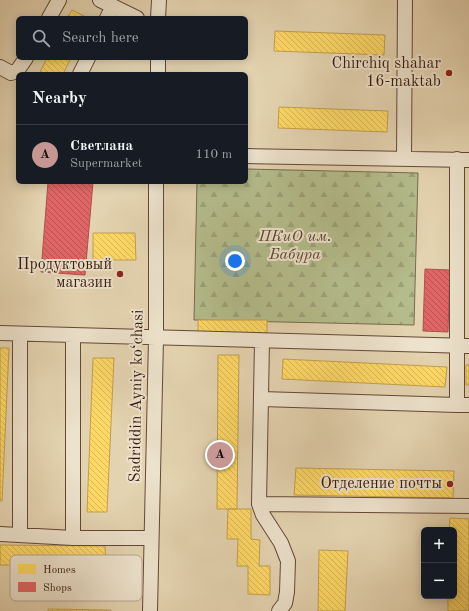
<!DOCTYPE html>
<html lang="en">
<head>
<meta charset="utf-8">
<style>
  body { margin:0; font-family:"Old Standard TT",serif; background:#20242c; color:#f1f3f6 }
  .controls { position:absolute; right:12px; bottom:12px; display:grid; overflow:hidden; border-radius:6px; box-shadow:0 2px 10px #0003 }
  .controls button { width:36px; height:36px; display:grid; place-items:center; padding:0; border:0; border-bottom:1px solid #363941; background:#171b24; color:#f1f3f6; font:20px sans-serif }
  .you { position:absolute; left:235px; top:261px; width:14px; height:14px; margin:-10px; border:3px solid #fff; border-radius:50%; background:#1a73e8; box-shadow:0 0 0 6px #1a73e833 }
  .badge { display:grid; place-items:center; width:26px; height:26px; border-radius:50%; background:#c59692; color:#111; font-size:13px; font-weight:700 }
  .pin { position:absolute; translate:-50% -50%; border:2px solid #fff; box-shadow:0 1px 4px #0006 }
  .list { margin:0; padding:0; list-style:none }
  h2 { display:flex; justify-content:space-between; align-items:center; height:52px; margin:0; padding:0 16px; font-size:17px }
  h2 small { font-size:13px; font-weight:400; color:#9ea1a6 }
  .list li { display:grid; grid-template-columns:26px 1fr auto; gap:12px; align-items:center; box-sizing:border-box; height:60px; padding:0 16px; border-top:1px solid #363941 }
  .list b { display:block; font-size:15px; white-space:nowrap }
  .list p { margin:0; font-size:13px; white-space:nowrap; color:#9ea1a6 }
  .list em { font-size:13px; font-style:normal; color:#9ea1a6 }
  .icon { flex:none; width:22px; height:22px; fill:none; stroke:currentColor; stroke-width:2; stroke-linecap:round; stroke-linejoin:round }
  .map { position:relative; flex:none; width:469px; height:611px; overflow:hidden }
  .search { position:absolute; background:#171b24; box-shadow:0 2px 10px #0003; left:16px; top:16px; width:232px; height:44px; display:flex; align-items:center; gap:10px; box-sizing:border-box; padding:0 14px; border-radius:6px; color:#9ea1a6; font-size:15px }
  .panel { position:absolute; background:#171b24; box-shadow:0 2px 10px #0003; left:16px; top:72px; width:232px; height:112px; border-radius:6px }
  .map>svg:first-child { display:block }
</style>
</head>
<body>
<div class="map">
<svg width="469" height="611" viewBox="0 0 469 611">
  <defs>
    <pattern id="forest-firs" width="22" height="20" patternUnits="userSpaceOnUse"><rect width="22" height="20" fill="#b4bc8c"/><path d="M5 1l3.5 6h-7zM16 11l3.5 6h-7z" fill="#9ca178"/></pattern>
    <pattern id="homes-back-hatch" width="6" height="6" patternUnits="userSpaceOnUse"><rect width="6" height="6" fill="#ffd966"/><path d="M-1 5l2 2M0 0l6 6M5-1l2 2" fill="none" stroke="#dbba57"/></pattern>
    <pattern id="shops-back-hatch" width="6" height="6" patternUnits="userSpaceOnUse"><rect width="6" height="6" fill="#e06666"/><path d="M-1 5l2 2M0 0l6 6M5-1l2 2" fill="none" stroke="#b75352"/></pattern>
  </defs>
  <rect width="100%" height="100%" fill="#e4d3b0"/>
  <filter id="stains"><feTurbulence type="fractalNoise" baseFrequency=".005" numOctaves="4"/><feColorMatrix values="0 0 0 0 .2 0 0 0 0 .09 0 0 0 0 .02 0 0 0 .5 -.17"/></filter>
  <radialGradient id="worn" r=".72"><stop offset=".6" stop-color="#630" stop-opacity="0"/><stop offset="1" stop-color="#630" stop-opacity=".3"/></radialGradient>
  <!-- forest -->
  <path fill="url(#forest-firs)" stroke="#766a4d" d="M246 169 418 173 414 325 194 320 197 182H246Z"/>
  <!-- homes -->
  <path fill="url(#homes-back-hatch)" stroke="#c39f4c" d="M72 10 88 18H67Z
    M275 31 385 35 384 55 274 51Z
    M47 58H71L63 74H39Z
    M279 107 388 111 387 132 278 128Z
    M93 233H135L136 260H93Z
    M198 320H267V333L198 332Z
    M0 348H9L2 501H0Z
    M218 355H239L237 509H217Z
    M93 358H114L107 512H87Z
    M283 359 447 367 445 387 282 379Z
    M466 365H469V385H466Z
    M296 468 454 471 453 498 294 495Z
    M228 509H251V539L260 540 259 566H270V595L248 594V566H237L238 539H227Z
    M450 518 469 519V611H448V596H454V530H449Z
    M0 545 105 546 106 566 0 565Z
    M319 550 348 551 345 611H318Z
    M48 609 111 610V611H48Z"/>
  <!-- shops -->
  <path fill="url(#shops-back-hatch)" stroke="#ae4f4c" d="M48 182H93L85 275 41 272Z
    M425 269 450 270 448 332 423 331Z"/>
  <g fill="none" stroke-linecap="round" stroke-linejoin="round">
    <!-- minor casing -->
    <g stroke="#634836" stroke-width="16">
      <path id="minor" d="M100 0 137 18
        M49 18 59 0
        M107 18 113 6
        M158 18 159 0
        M0 67 11 73 17 71 26 58
        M80 74 88 58
        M158 74V58
        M246 156 469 160
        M404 159 405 0
        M457 159V405H469
        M0 333 469 346
        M20 334V535
        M262 341 259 504 263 515 281 543 288 561 287 592 285 603 279 611
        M261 399 457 405
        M259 504 469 506
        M0 534 73 538H151
        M73 538V336
        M150 611 156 338V182"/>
    </g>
    <!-- minor -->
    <use href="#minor" stroke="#ede2cc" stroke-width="14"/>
  </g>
  <!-- markers -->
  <g fill="#8f2418" stroke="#ede2cc" stroke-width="1.5">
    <circle cx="449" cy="73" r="4"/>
    <circle cx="120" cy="274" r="4"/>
    <circle cx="450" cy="484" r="4"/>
  </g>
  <g text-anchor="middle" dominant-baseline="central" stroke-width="4" stroke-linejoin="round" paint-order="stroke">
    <!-- poi labels -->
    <g font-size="16" fill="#38190e" stroke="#ede2cc" text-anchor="end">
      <text x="441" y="64">Chirchiq shahar<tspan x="441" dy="18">16-maktab</tspan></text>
      <text x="112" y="265">Продуктовый<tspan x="112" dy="18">магазин</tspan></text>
      <text x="442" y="484">Отделение почты</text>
    </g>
    <!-- park labels -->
    <g font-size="16" font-style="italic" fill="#5d4a34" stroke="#ede2cc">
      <text x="295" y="237">ПКиО им.<tspan x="295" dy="18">Бабура</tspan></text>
    </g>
    <!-- street labels -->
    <g font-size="16" fill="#38190e" stroke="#ede2cc">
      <text transform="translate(137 396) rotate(-89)">Sadriddin Ayniy ko‘chasi</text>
    </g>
  </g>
  <!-- legend -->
  <rect x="10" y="555" width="132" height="46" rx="6" fill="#ede2cc" stroke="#b7a693" stroke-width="1"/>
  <rect x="18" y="564" width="18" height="10" fill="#ffd966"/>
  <rect x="18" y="582" width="18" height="10" fill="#e06666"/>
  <g font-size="11" fill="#38190e">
    <text x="43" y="573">Homes</text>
    <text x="43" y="591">Shops</text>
  </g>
  <rect width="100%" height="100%" filter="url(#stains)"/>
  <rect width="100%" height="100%" fill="url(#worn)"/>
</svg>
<div class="controls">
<button>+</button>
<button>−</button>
</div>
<div class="you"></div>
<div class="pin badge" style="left:220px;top:455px">A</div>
<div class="search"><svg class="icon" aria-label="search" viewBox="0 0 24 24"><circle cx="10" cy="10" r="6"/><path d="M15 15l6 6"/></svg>Search here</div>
<section class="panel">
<h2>Nearby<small></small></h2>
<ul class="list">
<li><span class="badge">A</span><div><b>Светлана</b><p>Supermarket</p></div><em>110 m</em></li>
</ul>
</section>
</div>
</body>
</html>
